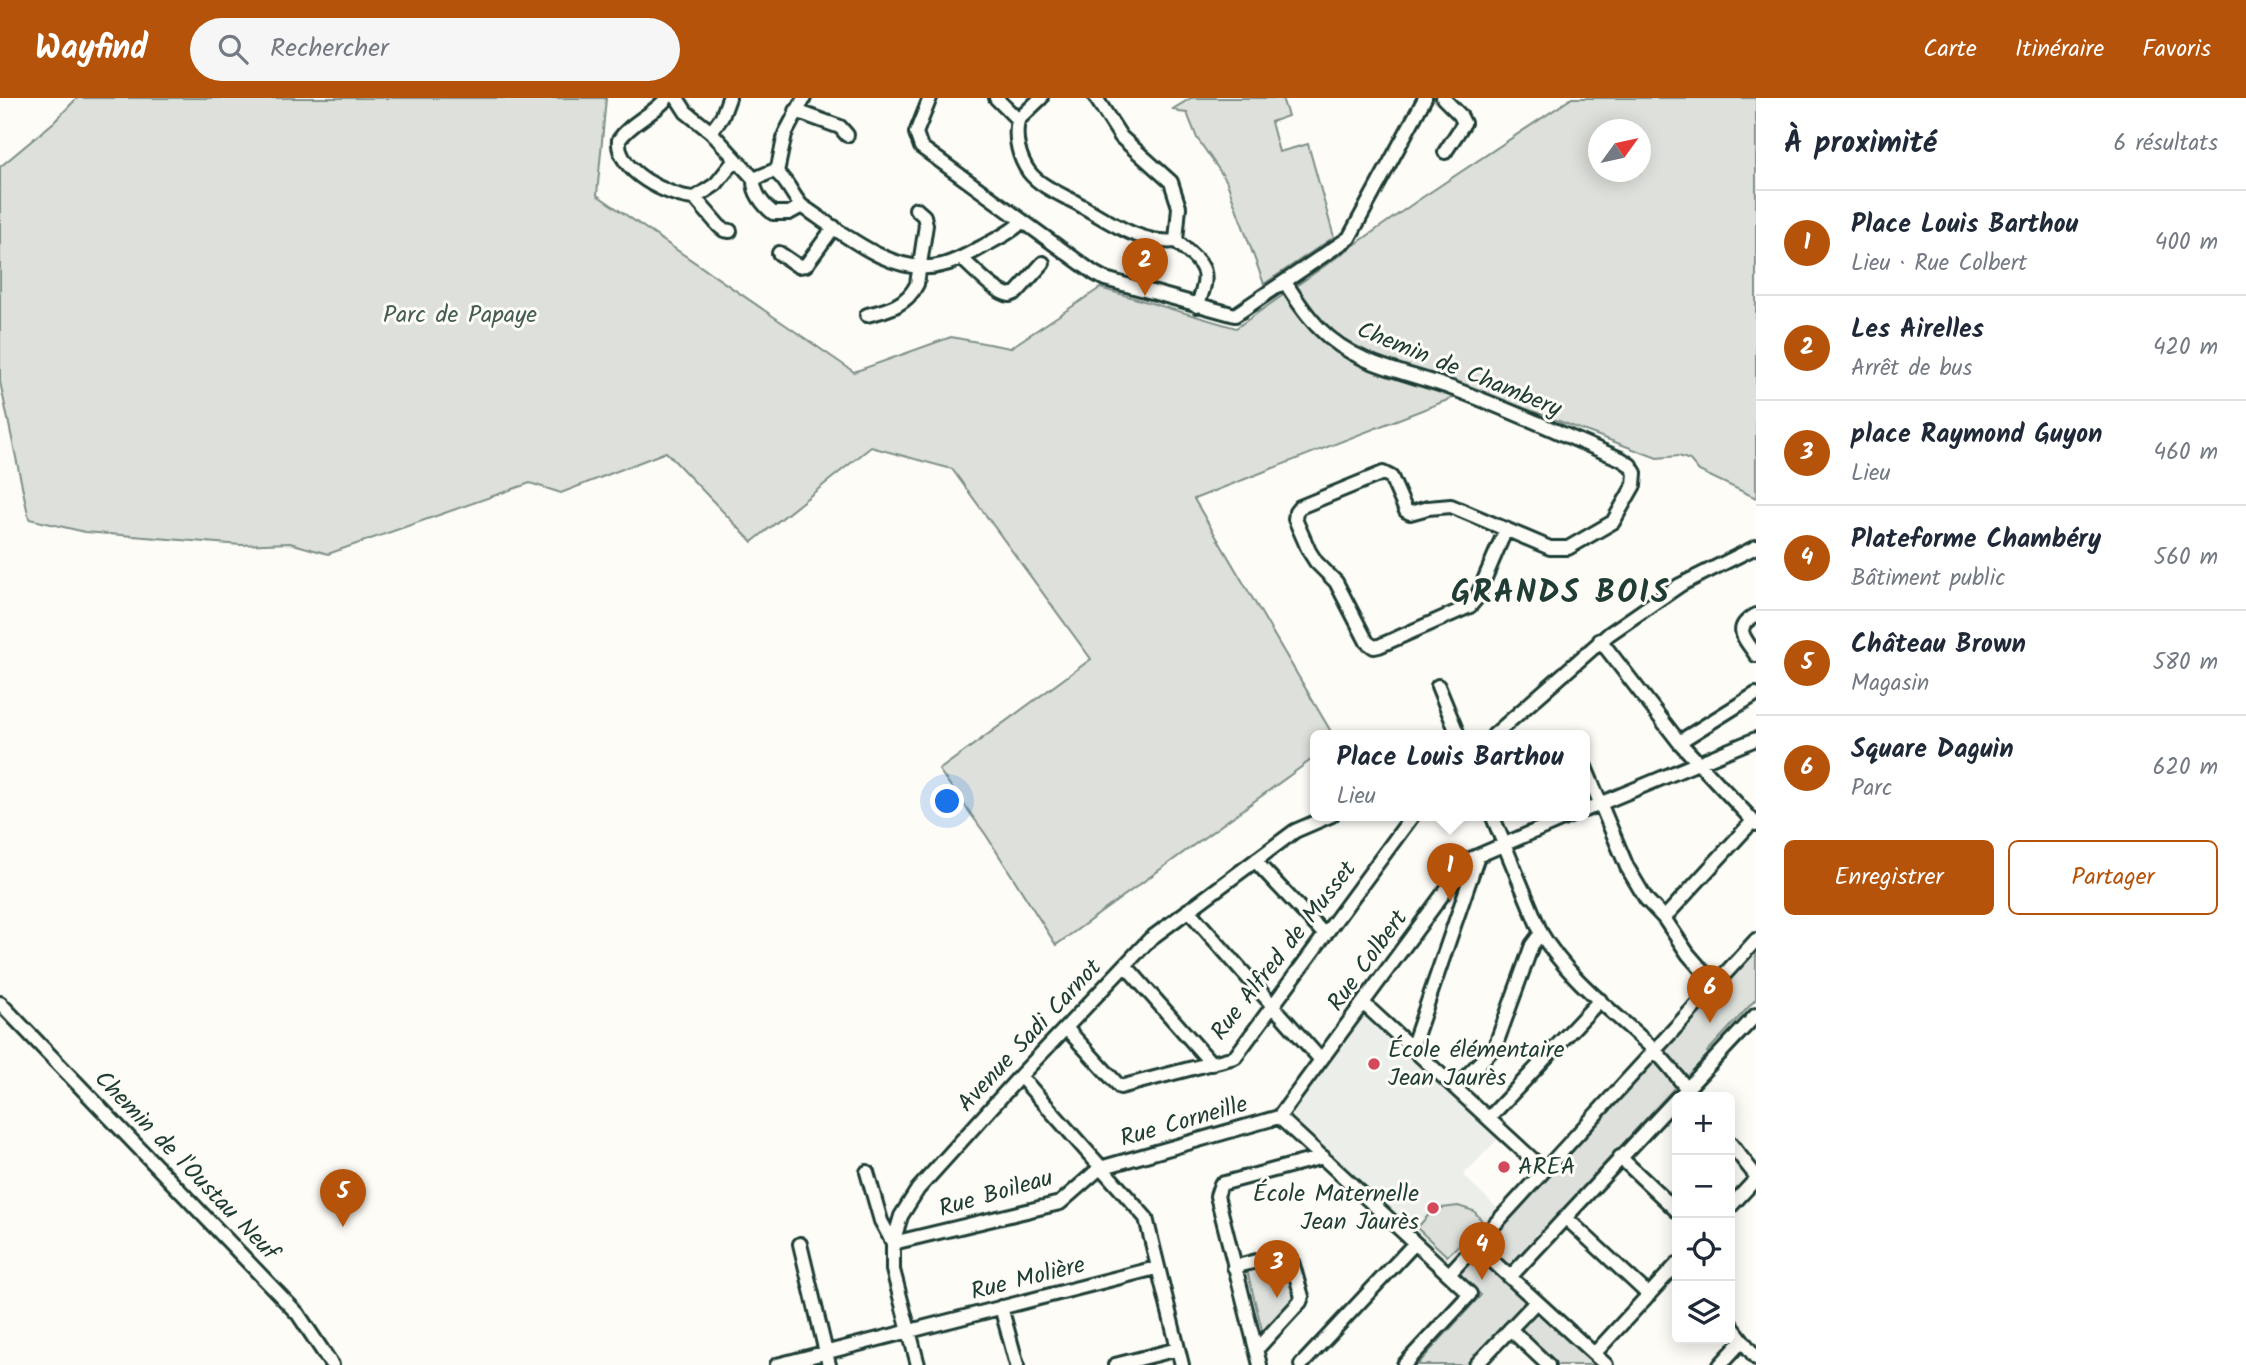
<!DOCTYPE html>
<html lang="fr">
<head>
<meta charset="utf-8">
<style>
  body { margin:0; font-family:Kalam,sans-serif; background:#f6f6f7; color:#1f2937 }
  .controls { position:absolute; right:21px; bottom:21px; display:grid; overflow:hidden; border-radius:10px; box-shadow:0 4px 18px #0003 }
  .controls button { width:63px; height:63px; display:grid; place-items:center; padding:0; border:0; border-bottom:2px solid #e0e1e3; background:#fff; color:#1f2937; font:35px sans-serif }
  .compass { position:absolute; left:1588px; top:21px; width:63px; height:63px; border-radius:50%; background:#fff; box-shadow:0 4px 18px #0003; rotate:57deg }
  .you { position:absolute; left:948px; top:704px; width:24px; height:24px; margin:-18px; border:5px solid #fff; border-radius:50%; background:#1a73e8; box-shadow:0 0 0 10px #1a73e833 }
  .badge { display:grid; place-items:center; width:46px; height:46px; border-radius:50%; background:#b45309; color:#fff; font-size:23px; font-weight:700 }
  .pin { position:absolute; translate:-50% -58px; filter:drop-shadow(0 2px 4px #0008) }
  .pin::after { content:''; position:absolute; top:37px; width:24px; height:21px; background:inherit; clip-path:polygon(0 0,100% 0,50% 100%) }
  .popup { position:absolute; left:1310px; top:632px; width:280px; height:91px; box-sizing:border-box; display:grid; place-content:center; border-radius:10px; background:#fff; filter:drop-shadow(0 2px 5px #0005); font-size:23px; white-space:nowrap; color:#747a83 }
  .popup b { font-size:26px; color:#1f2937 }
  .popup::after { content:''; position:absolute; left:50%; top:100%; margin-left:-14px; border:14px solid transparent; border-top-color:#fff }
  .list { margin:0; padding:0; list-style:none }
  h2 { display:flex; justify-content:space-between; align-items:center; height:91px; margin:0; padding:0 28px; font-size:30px }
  h2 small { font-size:23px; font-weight:400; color:#747a83 }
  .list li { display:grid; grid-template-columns:46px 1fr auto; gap:21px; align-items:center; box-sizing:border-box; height:105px; padding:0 28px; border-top:2px solid #e0e1e3 }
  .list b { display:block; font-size:26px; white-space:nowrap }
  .list p { margin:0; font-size:23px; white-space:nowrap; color:#747a83 }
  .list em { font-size:23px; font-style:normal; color:#747a83 }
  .actions { display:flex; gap:14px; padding:21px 28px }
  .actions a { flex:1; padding:16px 0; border:2px solid #b45309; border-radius:10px; text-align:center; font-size:24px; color:#b45309 }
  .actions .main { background:#b45309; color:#fff }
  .icon { flex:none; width:38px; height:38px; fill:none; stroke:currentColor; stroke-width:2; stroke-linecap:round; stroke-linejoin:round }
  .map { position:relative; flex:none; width:1756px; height:1267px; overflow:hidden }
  header { display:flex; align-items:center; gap:42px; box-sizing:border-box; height:98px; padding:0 35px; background:#b45309; color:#fff }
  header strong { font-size:33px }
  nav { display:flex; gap:38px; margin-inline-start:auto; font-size:24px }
  .search { width:490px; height:63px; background:#f6f6f7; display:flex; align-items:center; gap:18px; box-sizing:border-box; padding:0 24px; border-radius:38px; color:#747a83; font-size:26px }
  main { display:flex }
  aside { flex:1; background:#fff }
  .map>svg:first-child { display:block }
</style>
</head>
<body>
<header>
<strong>Wayfind</strong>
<div class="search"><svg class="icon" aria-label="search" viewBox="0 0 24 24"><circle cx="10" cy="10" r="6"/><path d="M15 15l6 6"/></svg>Rechercher</div>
<nav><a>Carte</a><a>Itinéraire</a><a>Favoris</a></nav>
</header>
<main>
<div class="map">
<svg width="1756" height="1267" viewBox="0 0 1756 1267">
  <rect width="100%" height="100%" fill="#fdfcf7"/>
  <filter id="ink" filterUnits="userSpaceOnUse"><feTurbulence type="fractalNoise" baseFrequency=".0143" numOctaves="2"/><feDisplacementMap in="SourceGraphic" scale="14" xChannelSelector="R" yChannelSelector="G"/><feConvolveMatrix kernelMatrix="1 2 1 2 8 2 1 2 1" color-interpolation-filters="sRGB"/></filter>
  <g filter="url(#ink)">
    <!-- built -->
    <path fill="#eceee9" d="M1366 913 1500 1039 1463 1077 1498 1111 1449 1166 1285 1019Z"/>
    <!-- green -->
    <path fill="#dde0db" stroke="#7e8e88" stroke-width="2" fill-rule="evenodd" d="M77 0H606L597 97 854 274 951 239 1010 250 1100 190 1236 230 1417 103 1572 0H1756V400L1699 373 1690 362 1679 358 1657 360 1463 287V296L1194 401 1333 637H1315V659L1056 847 986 737 939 672 1091 561 952 371 871 349 752 444 666 354 561 395 530 385 328 456 290 445 241 447 85 434 29 421 0 284V69L54 24ZM1598 32H1640V74H1598Z
      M1191 0H1282L1288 18 1271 24 1279 54 1308 46 1334 139 1264 186 1226 82 1197 40 1187 15 1179 14 1173 11Z
      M1756 850V901L1707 954 1711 958 1693 978 1685 980 1665 955V949Z
      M1653 963H1659L1677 987 1512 1166H1504L1488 1151 1486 1144Z
      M1458 1108 1474 1113 1483 1124 1447 1158 1417 1130 1434 1111Z
      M1284 1158 1300 1199 1264 1240 1246 1168Z
      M1472 1159H1478L1524 1201V1206L1468 1267H1417L1481 1197 1461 1178 1459 1173Z
      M1537 1214 1544 1216 1600 1267H1554L1522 1235V1227Z"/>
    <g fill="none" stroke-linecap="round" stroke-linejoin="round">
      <!-- minor casing -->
      <g stroke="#1f3d34" stroke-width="18">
        <path id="minor" d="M667 0C654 16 630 25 619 42 616 73 669 99 695 100L716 86 735 62
          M677 0 686 14 711 34 754 81
          M930 0 916 35 921 49 1094 175 1105 181 1235 217 1349 140 1425 0
          M996 0 1018 22
          M1096 0 1121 39 1171 84 1179 109 1176 143
          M1443 0 1460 17 1464 25 1445 54
          M796 13 840 29 847 37
          M1018 22C1014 40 1019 60 1029 74 1040 88 1060 96 1075 104 1106 121 1139 147 1176 143 1203 167 1213 170 1197 208
          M1018 22 1041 0
          M711 34 722 19 729 0
          M773 73C785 77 792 98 802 108L789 115H773C763 107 753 94 754 81Z
          M777 74 785 36 804 0
          M695 100 719 128 724 132 730 133
          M802 108C840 133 894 180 942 167 956 164 969 156 982 149 994 142 1013 134 1022 123
          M779 155 798 168 806 167 834 129
          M961 160C974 171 995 195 1010 197L1017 194 1043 165
          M1285 184C1295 200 1306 217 1320 231 1356 268 1408 274 1454 291 1511 312 1566 338 1621 361L1630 367 1635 375 1634 387 1613 424 1568 450H1550L1451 408 1428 410 1410 415 1406 413 1391 379 1383 375 1300 409 1296 414 1295 421 1309 453 1316 464 1336 484 1367 544 1374 549 1379 548 1470 508 1476 501 1506 431
          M867 217C888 212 907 207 917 186L926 127 924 118 916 111
          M1756 517C1732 530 1744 539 1756 557
          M1600 542 1679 644 1756 726
          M1438 588 1458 637
          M1494 637 1609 536 1680 487 1756 449
          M1679 644 1756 596
          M1585 669 1627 769 1646 801 1664 820 1688 856 1715 887
          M1585 712 1756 641
          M1492 717 1541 835C1567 880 1614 914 1651 949 1667 964 1680 982 1693 999
          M1257 761 1259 767 1325 837
          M1188 812 1321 962
          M1664 820 1753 723
          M1125 867 1212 966
          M0 905 298 1216 332 1267
          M1363 905 1544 1072
          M1066 930 1120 989 1235 959 1413 717
          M1412 950 1478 758
          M1020 978 1146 1120 1182 1267
          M1455 990 1495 949 1532 847 1541 835
          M1682 996 1756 917
          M1279 1019 1468 762 1572 717
          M1279 1019 1470 1196 1404 1267
          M1489 1020 1600 902
          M1730 1045 1756 1078
          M1620 1059 1677 1113
          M867 1074 881 1123 893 1145 1060 1105 1100 1070 1279 1019
          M1730 1109 1756 1081
          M1566 1120 1649 1197
          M800 1146 829 1267
          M1475 1147 1606 1267
          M1234 1169 1283 1156 1291 1160 1302 1199 1300 1204 1256 1252
          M1450 1175 1756 842
          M1510 1179 1677 1000
          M1001 1209 1017 1267
          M1730 1226 1756 1260
          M1510 1231 1548 1267
          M1594 1256 1677 1166
          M777 1267 1156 1170
          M918 1267 893 1172V1145L901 1118 918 1091 1020 978 1150 841 1295 733 1332 717
          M1115 1267 1178 1251
          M1260 1267 1217 1098 1221 1086 1323 1059
          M1301 1267 1415 1145
          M1476 1267 1536 1204
          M1720 1267 1742 1243"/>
      </g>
      <!-- minor -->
      <use href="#minor" stroke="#fdfcf7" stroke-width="12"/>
    </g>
  </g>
  <!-- markers -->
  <g fill="#d1495b" stroke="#fdfcf7" stroke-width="2.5">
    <circle cx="1374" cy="966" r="7"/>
    <circle cx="1504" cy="1069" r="7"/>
    <circle cx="1433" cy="1110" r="7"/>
  </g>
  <g text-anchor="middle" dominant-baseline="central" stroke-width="6" stroke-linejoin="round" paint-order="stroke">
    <!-- park labels -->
    <g font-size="24" fill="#455e55" stroke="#fdfcf7">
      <text x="460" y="217">Parc de Papaye</text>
    </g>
    <!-- street labels -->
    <g font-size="24" fill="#1f3d34" stroke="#fdfcf7">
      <text transform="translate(1459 272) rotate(22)">Chemin de Chambery</text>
      <text transform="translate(1284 853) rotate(-52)">Rue Alfred de Musset</text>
      <text transform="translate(1368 863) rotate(-54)">Rue Colbert</text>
      <text transform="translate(1030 938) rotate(-47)">Avenue Sadi Carnot</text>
      <text transform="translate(1184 1024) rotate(-16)">Rue Corneille</text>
      <text transform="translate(186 1068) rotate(46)">Chemin de l'Oustau Neuf</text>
      <text transform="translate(996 1096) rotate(-16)">Rue Boileau</text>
      <text transform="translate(1028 1181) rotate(-14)">Rue Molière</text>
    </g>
    <!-- poi labels -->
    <g font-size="24" fill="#1f3d34" stroke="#fdfcf7" text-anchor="start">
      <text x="1388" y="952">École élémentaire<tspan x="1388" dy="28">Jean Jaurès</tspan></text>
      <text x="1518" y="1069">AREA</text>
      <text x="1419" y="1096" text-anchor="end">École Maternelle<tspan x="1419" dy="28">Jean Jaurès</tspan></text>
    </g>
    <!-- district labels -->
    <g font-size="32" font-weight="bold" letter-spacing="2" fill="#1f3d34" stroke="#fdfcf7">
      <text x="1561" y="495">GRANDS BOIS</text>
    </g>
  </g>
</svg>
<div class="controls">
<button>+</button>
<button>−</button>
<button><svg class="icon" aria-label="locate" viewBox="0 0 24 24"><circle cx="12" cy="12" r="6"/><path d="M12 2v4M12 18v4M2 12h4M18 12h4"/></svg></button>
<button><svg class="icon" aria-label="layers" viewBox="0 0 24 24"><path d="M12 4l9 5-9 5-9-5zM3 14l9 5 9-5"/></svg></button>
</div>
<svg class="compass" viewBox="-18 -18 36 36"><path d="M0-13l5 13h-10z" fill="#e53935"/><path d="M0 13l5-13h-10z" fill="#747a83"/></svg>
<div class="you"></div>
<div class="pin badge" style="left:1450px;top:803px">1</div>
<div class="popup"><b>Place Louis Barthou</b>Lieu</div>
<div class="pin badge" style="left:1145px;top:198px">2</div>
<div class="pin badge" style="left:1277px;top:1200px">3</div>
<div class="pin badge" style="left:1482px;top:1182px">4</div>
<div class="pin badge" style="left:343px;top:1129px">5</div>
<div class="pin badge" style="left:1710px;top:925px">6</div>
</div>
<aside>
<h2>À proximité<small>6 résultats</small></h2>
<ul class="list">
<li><span class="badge">1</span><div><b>Place Louis Barthou</b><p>Lieu · Rue Colbert</p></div><em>400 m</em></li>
<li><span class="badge">2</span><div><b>Les Airelles</b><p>Arrêt de bus</p></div><em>420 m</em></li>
<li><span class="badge">3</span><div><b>place Raymond Guyon</b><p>Lieu</p></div><em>460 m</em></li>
<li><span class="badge">4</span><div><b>Plateforme Chambéry</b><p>Bâtiment public</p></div><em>560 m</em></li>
<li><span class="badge">5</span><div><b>Château Brown</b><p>Magasin</p></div><em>580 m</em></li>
<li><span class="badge">6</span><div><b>Square Daguin</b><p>Parc</p></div><em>620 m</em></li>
</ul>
<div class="actions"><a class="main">Enregistrer</a><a>Partager</a></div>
</aside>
</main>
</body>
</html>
